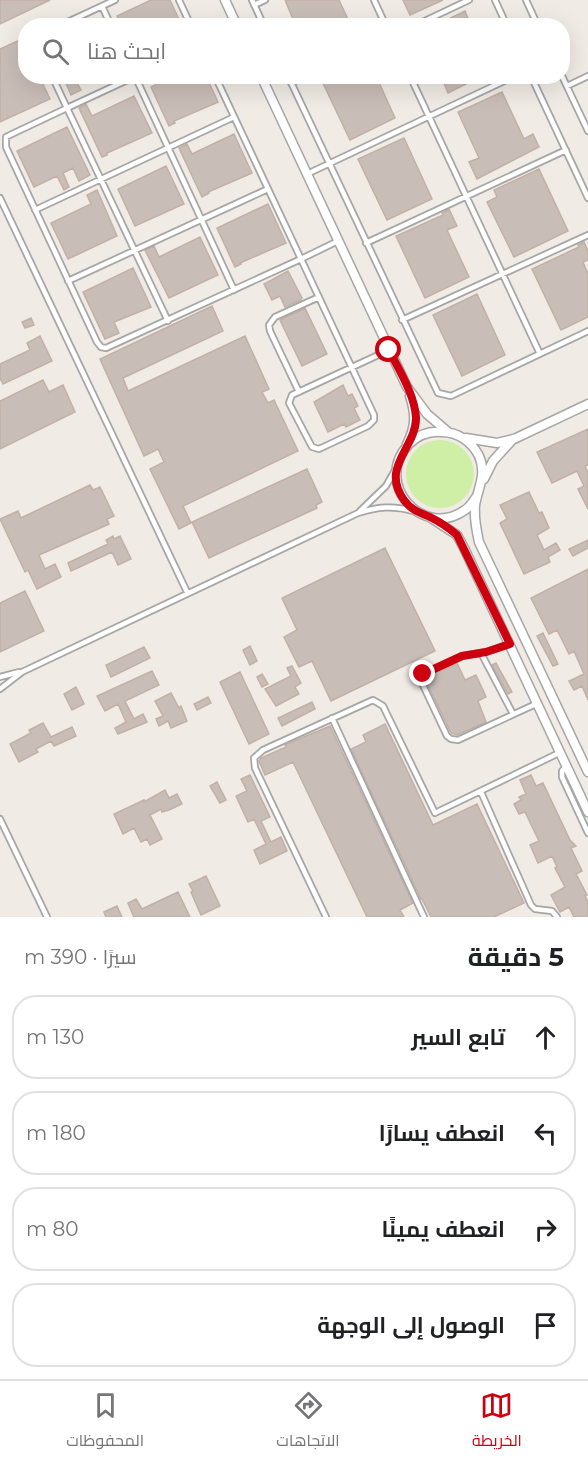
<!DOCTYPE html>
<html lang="ar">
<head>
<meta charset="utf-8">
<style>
  body { margin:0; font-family:Montserrat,Cairo,sans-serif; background:#f2f2f2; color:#202124; direction:rtl }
  .stop { position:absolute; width:18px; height:18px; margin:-14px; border:4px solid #ce0010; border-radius:50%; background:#fff }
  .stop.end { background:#ce0010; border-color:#fff; box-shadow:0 2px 6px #0008 }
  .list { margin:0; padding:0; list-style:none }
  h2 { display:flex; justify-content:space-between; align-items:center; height:78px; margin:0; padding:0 24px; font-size:26px }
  h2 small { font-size:20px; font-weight:400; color:#757577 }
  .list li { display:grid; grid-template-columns:39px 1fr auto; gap:18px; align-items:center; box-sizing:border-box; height:84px; margin:0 12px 12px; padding:0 12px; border:2px solid #e0e0e0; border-radius:24px }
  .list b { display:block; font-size:22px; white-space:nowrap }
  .list em { font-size:20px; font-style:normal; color:#757577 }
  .icon { flex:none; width:33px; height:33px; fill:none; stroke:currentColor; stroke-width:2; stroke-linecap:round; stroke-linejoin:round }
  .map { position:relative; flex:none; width:588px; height:917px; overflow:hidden; direction:ltr }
  .search { position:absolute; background:#fff; box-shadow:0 6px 24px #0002; left:18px; right:18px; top:18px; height:66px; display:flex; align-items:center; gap:15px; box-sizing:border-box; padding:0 21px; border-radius:24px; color:#757577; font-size:22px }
  .sheet { height:462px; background:#fff }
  nav { display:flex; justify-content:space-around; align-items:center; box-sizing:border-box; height:84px; border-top:2px solid #e0e0e0; background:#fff; font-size:16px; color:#757577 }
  nav a { display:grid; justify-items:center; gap:3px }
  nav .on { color:#ce0010 }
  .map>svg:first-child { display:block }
</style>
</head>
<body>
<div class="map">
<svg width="588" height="917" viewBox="0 0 588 917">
  <rect width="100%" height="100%" fill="#f0ebe4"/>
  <!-- grass -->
  <path fill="#cfeea6" d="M406 474a34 34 0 1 1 68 0a34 34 0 1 1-68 0Z"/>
  <!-- building -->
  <path fill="#c9bdb7" stroke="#c3b0a5" stroke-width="1.5" d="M0 0H50L0 24Z
    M151 0H170L182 26H122L117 16Z
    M285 0H339L351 26H296Z
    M403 0H443L410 15Z
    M465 11 471 26H434Z
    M22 39 26 46V76H39L50 99 0 122V49Z
    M63 76H86L76 81 81 90 71 95Z
    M173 76H206L218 102 174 121 175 123 169 126 151 87Z
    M327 76H376L395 118 350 140 321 79Z
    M441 76H482L448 93Z
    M502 92 524 139 533 134 539 147 477 179 469 162 479 158 458 112Z
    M134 96 152 133 107 153V155L102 157 79 108 86 104 92 116Z
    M67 127 90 175 79 181 73 168 63 173 69 187 64 190 57 176 34 187 17 151Z
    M234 134 252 173 208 192 209 193 202 197 179 148 187 144 192 154Z
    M404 138 432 199 387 220 358 159Z
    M166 166 184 204 135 226 118 189Z
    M539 169 568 231 514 257 487 202 497 197 494 190Z
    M97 190 117 236 68 259 51 223 91 204 87 195Z
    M268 204 286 243 240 263 241 264 235 267 217 228Z
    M449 209 457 226 447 230 469 277 425 298 396 236 443 215 442 213Z
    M200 237 218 275 169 298 145 250 154 246 159 257Z
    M584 242 588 251V260L583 262 588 274V317L561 330 532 269 579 247 578 245Z
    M133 268 151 307 114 322 119 333 105 339 83 292Z
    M288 271 302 298 301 300 285 307 280 296 272 300 264 284Z
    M477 294 505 355 462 376 433 315Z
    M212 306 223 331 123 378 128 391 245 336 269 389 262 392 268 403 274 400 298 451 183 506 191 523 179 529 150 469 164 462 158 449 144 456 100 359Z
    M305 308 327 354 302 366 280 320Z
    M31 318 34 325 25 328 22 322Z
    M40 336 52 361 3 384 0 378V364L30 350 27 343Z
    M43 380 49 392 63 385 75 412 0 449V401Z
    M343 385 348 396 352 394 358 406 354 408 360 420 346 427 344 424 328 432 314 402Z
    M588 429V465L585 466 588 473V509L578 489 584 486 577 471 552 483 537 452Z
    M307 469 322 502 316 505 317 508 209 558 192 522Z
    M90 485 93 490 100 487 114 516 107 519 109 524 39 555 45 569 55 564 61 577 37 589 28 570 25 572 0 519 18 511 21 518Z
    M529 492 539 513 542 512 549 528 537 535 544 550 556 543 560 550 548 557 550 562 524 574 500 523 507 519 500 505Z
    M113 536 114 539 120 536 131 559 118 565 112 552 71 571 68 563 108 544 106 540Z
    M588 540V548L573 556 569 549Z
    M385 548 435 651 331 701 312 661 299 667 284 637 297 630 282 598Z
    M588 569V700L582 686 574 690 569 681 584 674 574 651 569 654 557 630 549 634 531 598Z
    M25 591 44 631 0 652V603Z
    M543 633 558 664 553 666 537 636Z
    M250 646 257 661 250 665 243 650Z
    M144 647 150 658 111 677 106 665Z
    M457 663 465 680 476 675 486 697 478 701 486 722 457 735 451 733 426 681 427 677Z
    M496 663 512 692 508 694 492 665Z
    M292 666 301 683 295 687 299 694 276 706 265 689 291 676 287 668Z
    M152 671 159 685 125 701 134 719 143 714 147 722 118 734 115 728 126 722 118 704 105 711 97 696Z
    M240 672 269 734 249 744 220 682Z
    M262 674 268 684 262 687 257 677Z
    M76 687 84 704 72 710 64 694Z
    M171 693 179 708 181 706 187 721 171 728 168 721 159 726 156 719 163 716 155 701Z
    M208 697 211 703 197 710 194 704Z
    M312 702 315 709 282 726 278 718Z
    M43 723 51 737 72 727 76 736 54 746 51 741 36 749 38 752 19 762 10 744 31 733 29 730Z
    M385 724 433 825 477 804 524 903 494 917H431L422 899H421L351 749 366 742 363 735Z
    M330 726 413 903 400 910 404 917H367L293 762 265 775 259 761 261 758 286 747 285 745Z
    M250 775 270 817 261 821 271 842 281 837 287 851 260 864 254 850 266 844 254 819 248 822 236 796 247 791 241 779Z
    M531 775 536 786 543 783 570 840 576 846 571 848 582 871 576 874 587 895 585 896 588 902V917H574L569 907 560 912 551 895 565 887 555 868 557 867 552 856 538 863 530 845 539 841 525 812 519 814 514 804 521 800 519 797 526 794 520 780Z
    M217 782 226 800 220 803 210 786Z
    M165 790 169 798 177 794 182 804 169 810 162 812 161 809 150 815 162 839 150 845 147 839 141 842 134 828 123 834 114 814 144 800V802Z
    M206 876 220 906 201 915 191 892 193 891 189 884Z
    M178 892 190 917H134L128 903 136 899 142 909Z
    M117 906 122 917H106L104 912Z"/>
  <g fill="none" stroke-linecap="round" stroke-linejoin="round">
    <!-- service casing -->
    <g stroke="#a6a6a6" stroke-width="8">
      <path id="service" d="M179 0 191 26
        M252 0 264 26
        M374 0 386 26
        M495 0 507 26
        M526 0 538 26
        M254 5 265 0
        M102 6 111 26
        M59 26 115 0
        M414 26 469 0
        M52 76 67 108 12 134 6 137V147L97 342 101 347 106 348 301 259 215 76
        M135 76 234 290
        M136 76 67 108 168 321
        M288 76 438 393 451 396 588 331
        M410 76 540 354
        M531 76 588 198
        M562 76 588 131
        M291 83 306 76
        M567 86 588 76
        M307 174 515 76
        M0 198 187 592
        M35 210 234 117
        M338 241 301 259 374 415V420L368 426 319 449 312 447 289 403 292 395 389 350
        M366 243 566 150
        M68 281 268 189
        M402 320 588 235
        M299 392 270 331 269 325 275 317 319 297
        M360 511 386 486 395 470
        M509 644 486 652 462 656 423 674 421 681 447 736 451 739 458 740 538 703
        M481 653 513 714
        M0 677 19 672
        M0 689 22 672 358 513C377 507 393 505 413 511
        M332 718 424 917
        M567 765 562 771V777L588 833
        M481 792 531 905 535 909 552 911 557 917
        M0 819 47 917
        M326 917 255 768 254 758 263 750 373 700 383 706 435 813 561 752"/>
    </g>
    <!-- minor casing -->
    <g stroke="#a6a6a6" stroke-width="11">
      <path id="minor" d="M225 0 237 26
        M261 76 407 387 427 414 448 432
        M466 438 497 443 514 439 588 404
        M407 444C416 427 416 414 410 396
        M484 479 493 461 513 439
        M477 496C474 500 470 507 465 510 423 540 372 483 409 444 418 435 430 431 442 432 458 432 472 442 479 456 487 474 478 488 475 505 474 518 476 529 479 542L588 772
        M431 518 457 535 464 548 588 812"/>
    </g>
    <!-- service -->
    <use href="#service" stroke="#fff" stroke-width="4.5"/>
    <!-- minor -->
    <use href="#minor" stroke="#fff" stroke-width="8"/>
  </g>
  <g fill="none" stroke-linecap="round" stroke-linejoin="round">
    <!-- route -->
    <path stroke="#ce0010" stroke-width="8" d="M389 350C399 370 415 395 416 418 416 448 380 467 404 500 411 510 420 513 430 517 440 522 449 528 457 535L510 644 486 652 462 656 423 674"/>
  </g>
</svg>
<div class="stop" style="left:389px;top:350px"></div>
<div class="stop end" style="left:423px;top:674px"></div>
<div class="search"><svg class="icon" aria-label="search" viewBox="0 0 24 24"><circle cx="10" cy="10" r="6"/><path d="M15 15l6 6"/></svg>ابحث هنا</div>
</div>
<section class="sheet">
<h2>5 دقيقة<small>سيرًا · 390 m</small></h2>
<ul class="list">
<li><svg class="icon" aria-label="ahead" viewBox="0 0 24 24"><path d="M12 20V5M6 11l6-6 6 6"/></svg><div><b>تابع السير</b></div><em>130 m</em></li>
<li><svg class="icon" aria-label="left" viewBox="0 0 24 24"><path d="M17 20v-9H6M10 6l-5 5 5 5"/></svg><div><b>انعطف يسارًا</b></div><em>180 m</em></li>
<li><svg class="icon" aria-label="right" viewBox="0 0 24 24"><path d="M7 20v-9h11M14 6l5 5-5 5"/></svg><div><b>انعطف يمينًا</b></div><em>80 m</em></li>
<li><svg class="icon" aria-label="arrive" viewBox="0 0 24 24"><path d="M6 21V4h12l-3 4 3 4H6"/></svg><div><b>الوصول إلى الوجهة</b></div></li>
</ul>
</section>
<nav>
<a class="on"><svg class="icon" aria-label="map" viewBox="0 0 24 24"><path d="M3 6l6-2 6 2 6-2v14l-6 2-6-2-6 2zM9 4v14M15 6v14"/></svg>الخريطة</a>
<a><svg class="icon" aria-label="directions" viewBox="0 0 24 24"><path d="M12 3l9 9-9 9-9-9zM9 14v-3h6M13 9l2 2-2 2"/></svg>الاتجاهات</a>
<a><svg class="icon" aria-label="saved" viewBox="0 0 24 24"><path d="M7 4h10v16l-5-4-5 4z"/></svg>المحفوظات</a>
</nav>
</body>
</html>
